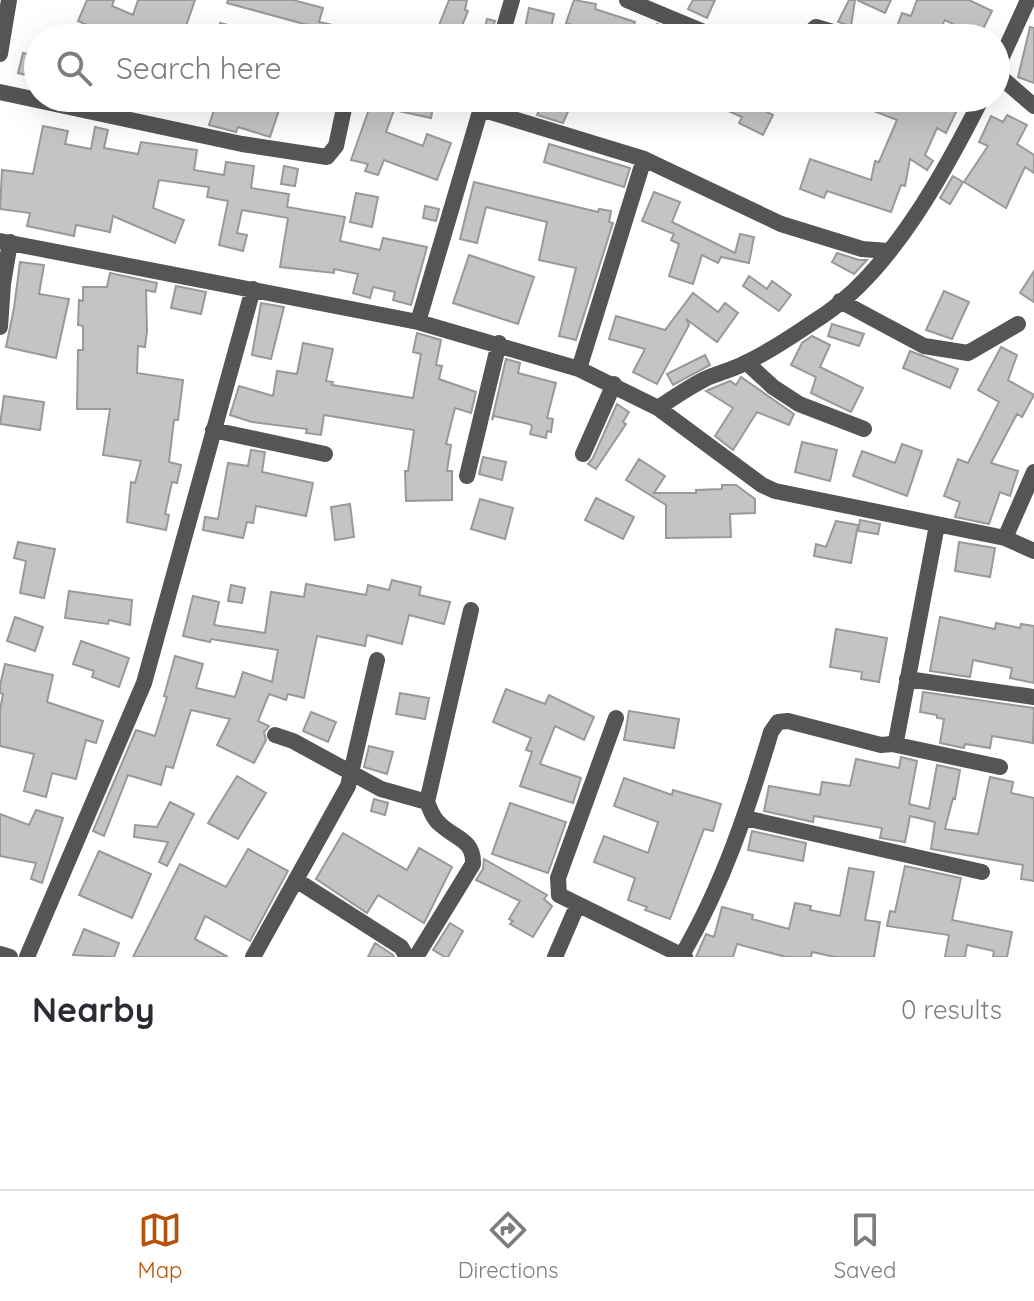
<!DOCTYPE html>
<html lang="en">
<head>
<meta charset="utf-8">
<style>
  body { margin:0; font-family:Quicksand,sans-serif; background:#f7f7f7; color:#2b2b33 }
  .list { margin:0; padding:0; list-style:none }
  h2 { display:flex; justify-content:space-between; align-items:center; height:104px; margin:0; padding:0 32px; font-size:34px }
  h2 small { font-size:26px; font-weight:400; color:#7c7c81 }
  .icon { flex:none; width:44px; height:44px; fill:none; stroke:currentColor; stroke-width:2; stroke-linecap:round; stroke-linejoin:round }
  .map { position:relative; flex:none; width:1034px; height:957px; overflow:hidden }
  .search { position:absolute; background:#fff; box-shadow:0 8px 32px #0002; left:24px; right:24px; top:24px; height:88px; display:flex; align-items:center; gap:20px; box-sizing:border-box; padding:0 28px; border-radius:44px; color:#7c7c81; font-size:30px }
  .sheet { height:232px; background:#fff }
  nav { display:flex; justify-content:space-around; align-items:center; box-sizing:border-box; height:112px; border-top:2px solid #e1e1e2; background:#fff; font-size:22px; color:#7c7c81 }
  nav a { display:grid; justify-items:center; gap:4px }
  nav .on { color:#b45309 }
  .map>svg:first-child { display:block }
</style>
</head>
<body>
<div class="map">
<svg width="1034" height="957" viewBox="0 0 1034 957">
  <rect width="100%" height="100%" fill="#fff"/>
  <!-- building -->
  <path fill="#c4c4c4" stroke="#999" stroke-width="2" d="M87 0H114L112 6 133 15 138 0H195L185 29 204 34V38H152L126 33 124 38H116L78 21Z
    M228 0H293L323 8 319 22 370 33V38H312L315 27 227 3Z
    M449 0H467L465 10 468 11 457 38H434Z
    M574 0 596 4 595 9 635 22 629 38H604L566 23Z
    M693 0H715L707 18 688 9Z
    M849 0H855L851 26 838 22Z
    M857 0H891L885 13Z
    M917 0H969L992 11 979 37 945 20 938 33 927 27 923 38 894 35 902 13 911 16Z
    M529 8 554 14 549 38H523Z
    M487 19 495 21 490 37 483 35Z
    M220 23 264 34 263 38H217Z
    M657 24 689 38H650Z
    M1030 27 1034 28V83L1018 77Z
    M23 53 38 56 37 78 18 73Z
    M218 98H283L270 137 238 127 236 132 209 125Z
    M373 98H435L431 118 394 110 386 132 423 146 427 134 451 143 437 180 384 160 378 175 365 171 368 164 351 160Z
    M545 98H574L563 123 537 115Z
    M721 98H739L773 115 763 135 739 123 742 117 717 106Z
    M870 98H932L957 110 946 133 937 128 925 155 933 161 927 170 910 159 905 186 901 185 891 212 827 191 824 198 800 189 810 159 871 180 875 161 879 162 897 120 866 108Z
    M1007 115 1027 125 1017 144 1034 155V173L1025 167 1006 208 964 182 988 146 979 142 991 116 1003 122Z
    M43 126 68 131 65 144 91 149 95 127 108 130 104 148 138 154 141 142 197 150 194 170 224 175 226 162 254 166 251 188 289 194 287 207 345 217 340 241 380 250 383 238 427 247 411 305 393 300 395 292 373 287 370 298 353 293 358 274 334 269V273L280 267 288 218 242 210 237 233 247 235 243 251 219 245 228 201 207 197 209 187 159 180 153 208 184 220 175 243 113 216 110 232 76 225 74 236 27 226 30 213 0 209 2 170 33 174Z
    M549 144 630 168 624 187 544 162Z
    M284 166 298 169 295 186 281 184Z
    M953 176 963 182 950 204 940 198Z
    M474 182 598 212 599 209 611 211 609 222 613 223 576 340 559 336 576 268 539 260 547 222 486 207 477 243 460 239Z
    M654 192 680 202 672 222 735 253 740 234 754 237 749 263 721 257 718 263 702 255 693 284 669 276 679 244 671 240 674 234 642 221Z
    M356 193 378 197 372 227 350 222Z
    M425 206 439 209 436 221 423 218Z
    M837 253 859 260H867L854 274 832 262Z
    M469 255 534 277 518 324 453 303Z
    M20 262 44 265 39 294 69 299 56 358 6 347 14 308Z
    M1034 271V302L1020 293Z
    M110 273 157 283 155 292 146 290 147 331 145 347 138 346 137 373 183 380 178 420H174L169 462 181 465 177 483 172 482 165 514 169 515 166 530 127 522 131 482 135 483 141 461 103 455 110 409H77L78 350H83V326L78 325 79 300 83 301V287H107Z
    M749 276 767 289 772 281 791 295 779 311 743 286Z
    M176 286 206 292 201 314 171 308Z
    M944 291 969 302 952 339 926 330Z
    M693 293 718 312 725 303 738 313 717 342 686 319 689 325 657 384 633 372 645 349 609 339 616 316 665 330Z
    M261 303 284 307 271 359 252 355Z
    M832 324 864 334 859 346 828 336Z
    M417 333 441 340 436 365 442 366 439 379 476 392 471 413 455 408 446 444 451 445 447 471H452V500L406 501 405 471H408L414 430 324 415 321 435 306 433 307 429 252 422 230 415 239 386 273 396 277 371 297 374 303 343 333 349 326 381 333 382 332 385 413 398 421 354 413 352Z
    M812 336 830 345 820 367 863 388 851 412 811 393 816 377 791 365 802 343Z
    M1001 347 1017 355 1008 380 1034 395 1022 417 1017 414 991 463 1018 471 1010 496 1000 492 989 524 955 517 960 502 944 496 958 459 968 463 999 402 978 390Z
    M910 351 958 369 950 388 903 368Z
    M705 355 710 365 673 385 667 374Z
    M506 359 520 363 518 373 556 383 547 418 553 419 551 432 547 431 546 438 530 434 532 426 529 424 494 416 492 420Z
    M741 377 794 414 789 425 757 412 733 450 715 436 733 408 706 391 730 381 736 385Z
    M4 396 44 402 40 430 0 424Z
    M617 404 629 412 623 422 626 424 596 469 588 464 593 458Z
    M802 442 837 450 830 481 795 472Z
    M902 444 922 451 907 496 853 476 862 451 895 463Z
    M251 450 265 452 262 472 313 483 306 516 256 506 253 523 247 522 243 538 203 530 205 517 218 519 228 463 248 466Z
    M483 457 506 462 502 480 479 474Z
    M639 459 665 476 654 493H696V490L722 489V485H736L755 499V513L730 514 731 537 666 538V505L626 480Z
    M596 498 634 517 623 539 585 520Z
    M480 499 513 508 505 539 471 529Z
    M350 504 354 537 335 540 331 507Z
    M860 520 880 524 878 534 858 531Z
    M836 521 858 525 851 563 814 556 816 544 826 547Z
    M18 542 55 549 44 598 20 593 26 561 14 558Z
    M959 542 995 548 990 577 955 571Z
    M392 580 421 587 419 595 450 602 444 624 409 615 402 644 367 635 365 646 317 636 304 698 288 694 286 700 269 694 258 721 269 726 264 732 266 740 254 763 217 745 230 719 191 710 173 768 166 766 161 785 128 775 104 836 93 831 136 730 155 736 167 697 164 696 175 656 203 664 196 688 235 697 243 672 272 682 278 650 211 639 210 642 183 636 193 596 219 602 214 625 265 633 271 592 304 597 306 584 366 595 368 585 389 590Z
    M231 585 245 588 242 603 228 601Z
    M69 591 132 600 130 625 109 620 108 624 65 618Z
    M15 617 43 627 35 651 7 641Z
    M940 617 995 629 996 623 1020 628 1021 624 1034 626V683L1010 678 1012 668 973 660 970 677 930 671Z
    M836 629 887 638 879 682 861 679 862 672 830 667Z
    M81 641 129 658 119 687 92 677 94 671 73 664Z
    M5 664 53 675 47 702 103 721 96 743 86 740 76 779 52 773 46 797 24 791 34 754 0 746V710L3 694 0 693V685Z
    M506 689 545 704 549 695 594 717 584 740 555 726 540 764 581 778 573 803 520 786 532 752 526 750 531 738 493 722Z
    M923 692 1034 708 1033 743 992 736 990 748 965 744 964 748 940 743 944 719 937 718V715L920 712Z
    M400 693 429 698 425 719 396 714Z
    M629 711 679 719 674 748 624 740Z
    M311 712 336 722 328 742 303 731Z
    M369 746 393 752 387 774 364 767Z
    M901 757 917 761 909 804 929 809 937 765 960 770 955 799 953 798 945 829 978 834 990 777 1013 782 1011 793 1034 798V881L1021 879 1023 865 931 849 935 822 910 816 905 842 880 838 882 828 814 816 813 822 764 811 769 786 820 795 822 782 850 786 856 759 899 768Z
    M237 776 266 793 238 839 208 823Z
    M624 778 672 795 673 790 721 804 713 831 704 829 670 919 645 910 647 907 628 900 635 878 594 862 604 836 648 853 658 822 614 806Z
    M374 799 388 803 385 815 371 811Z
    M170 802 194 814 167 866 159 862 168 842 134 837 135 825 157 827Z
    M510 803 566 822 548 873 492 854Z
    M36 810 63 818 42 883 31 879 36 863 0 856V814L29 825Z
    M752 831 806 843 803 861 748 850Z
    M343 833 407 870 419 848 452 867 424 923 378 895 367 913 316 879Z
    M248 849 288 871 250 941 205 916 195 939 228 957H133L180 864 226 887Z
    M99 851 151 874 132 918 79 895Z
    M484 859 547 895 544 899 552 906 533 937 510 924 513 921 509 919 520 901 476 880 483 869Z
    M905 866 961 878 952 920 1012 932 1007 957H993L994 951 967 945 965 957H945L949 935 887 926 890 911 895 912Z
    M849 868 874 872 865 920 880 922 874 957H835L812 952 811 957H786L737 944 733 957H696L706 934 714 937 722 907 753 915 752 919 789 929 795 903 811 906 810 910 840 916Z
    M450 923 463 931 448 957H445L433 950Z
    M84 929 119 943 114 957 73 955Z
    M375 943 393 955 394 957H368Z"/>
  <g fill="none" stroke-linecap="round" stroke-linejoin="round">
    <!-- street -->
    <path stroke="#555" stroke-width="16" d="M627 0 718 38
      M501 38 512 0
      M804 38 816 27 853 38
      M0 54 9 0
      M996 70 1028 0
      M996 73 1034 106
      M0 92 242 144 327 157 336 146 346 99
      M481 109 644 159 781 224 862 249 888 251
      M0 241 418 322 579 369 658 408 762 485 775 491 1005 538 1034 551
      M840 301 924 346 968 353 1018 324
      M418 322 484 98
      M0 327 3 284 10 242
      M747 363 773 387 799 404 864 429
      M579 369 644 159
      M658 408C673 398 689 387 705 379 718 373 732 370 745 363 772 351 799 331 824 315 893 268 945 171 982 98
      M213 430 325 454
      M583 454 614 384
      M467 476 499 343
      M1005 538 1034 472
      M907 679 1034 697
      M616 718 558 878 559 895 685 957
      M275 735 293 741 381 789 427 802
      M892 744 1000 767
      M745 818 982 872
      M296 880 401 947 407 957
      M0 954 10 957
      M682 955C723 885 748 809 771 732L778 722 788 721 881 745 892 744 896 741 937 525
      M27 957 144 683 253 289
      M253 957 348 786 377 660
      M416 957 473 864C474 840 456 839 441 825 433 819 431 811 427 802L471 610
      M555 957 577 906"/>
  </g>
</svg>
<div class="search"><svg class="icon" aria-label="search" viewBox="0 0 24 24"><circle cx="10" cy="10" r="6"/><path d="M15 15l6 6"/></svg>Search here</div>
</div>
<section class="sheet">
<h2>Nearby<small>0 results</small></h2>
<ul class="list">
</ul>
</section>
<nav>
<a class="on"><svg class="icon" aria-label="map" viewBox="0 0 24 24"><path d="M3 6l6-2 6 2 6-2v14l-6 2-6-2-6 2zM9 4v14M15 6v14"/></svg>Map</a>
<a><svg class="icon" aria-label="directions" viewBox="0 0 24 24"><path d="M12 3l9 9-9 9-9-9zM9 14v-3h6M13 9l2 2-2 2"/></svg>Directions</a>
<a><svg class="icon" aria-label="saved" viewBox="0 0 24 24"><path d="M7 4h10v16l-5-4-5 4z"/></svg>Saved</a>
</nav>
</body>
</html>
